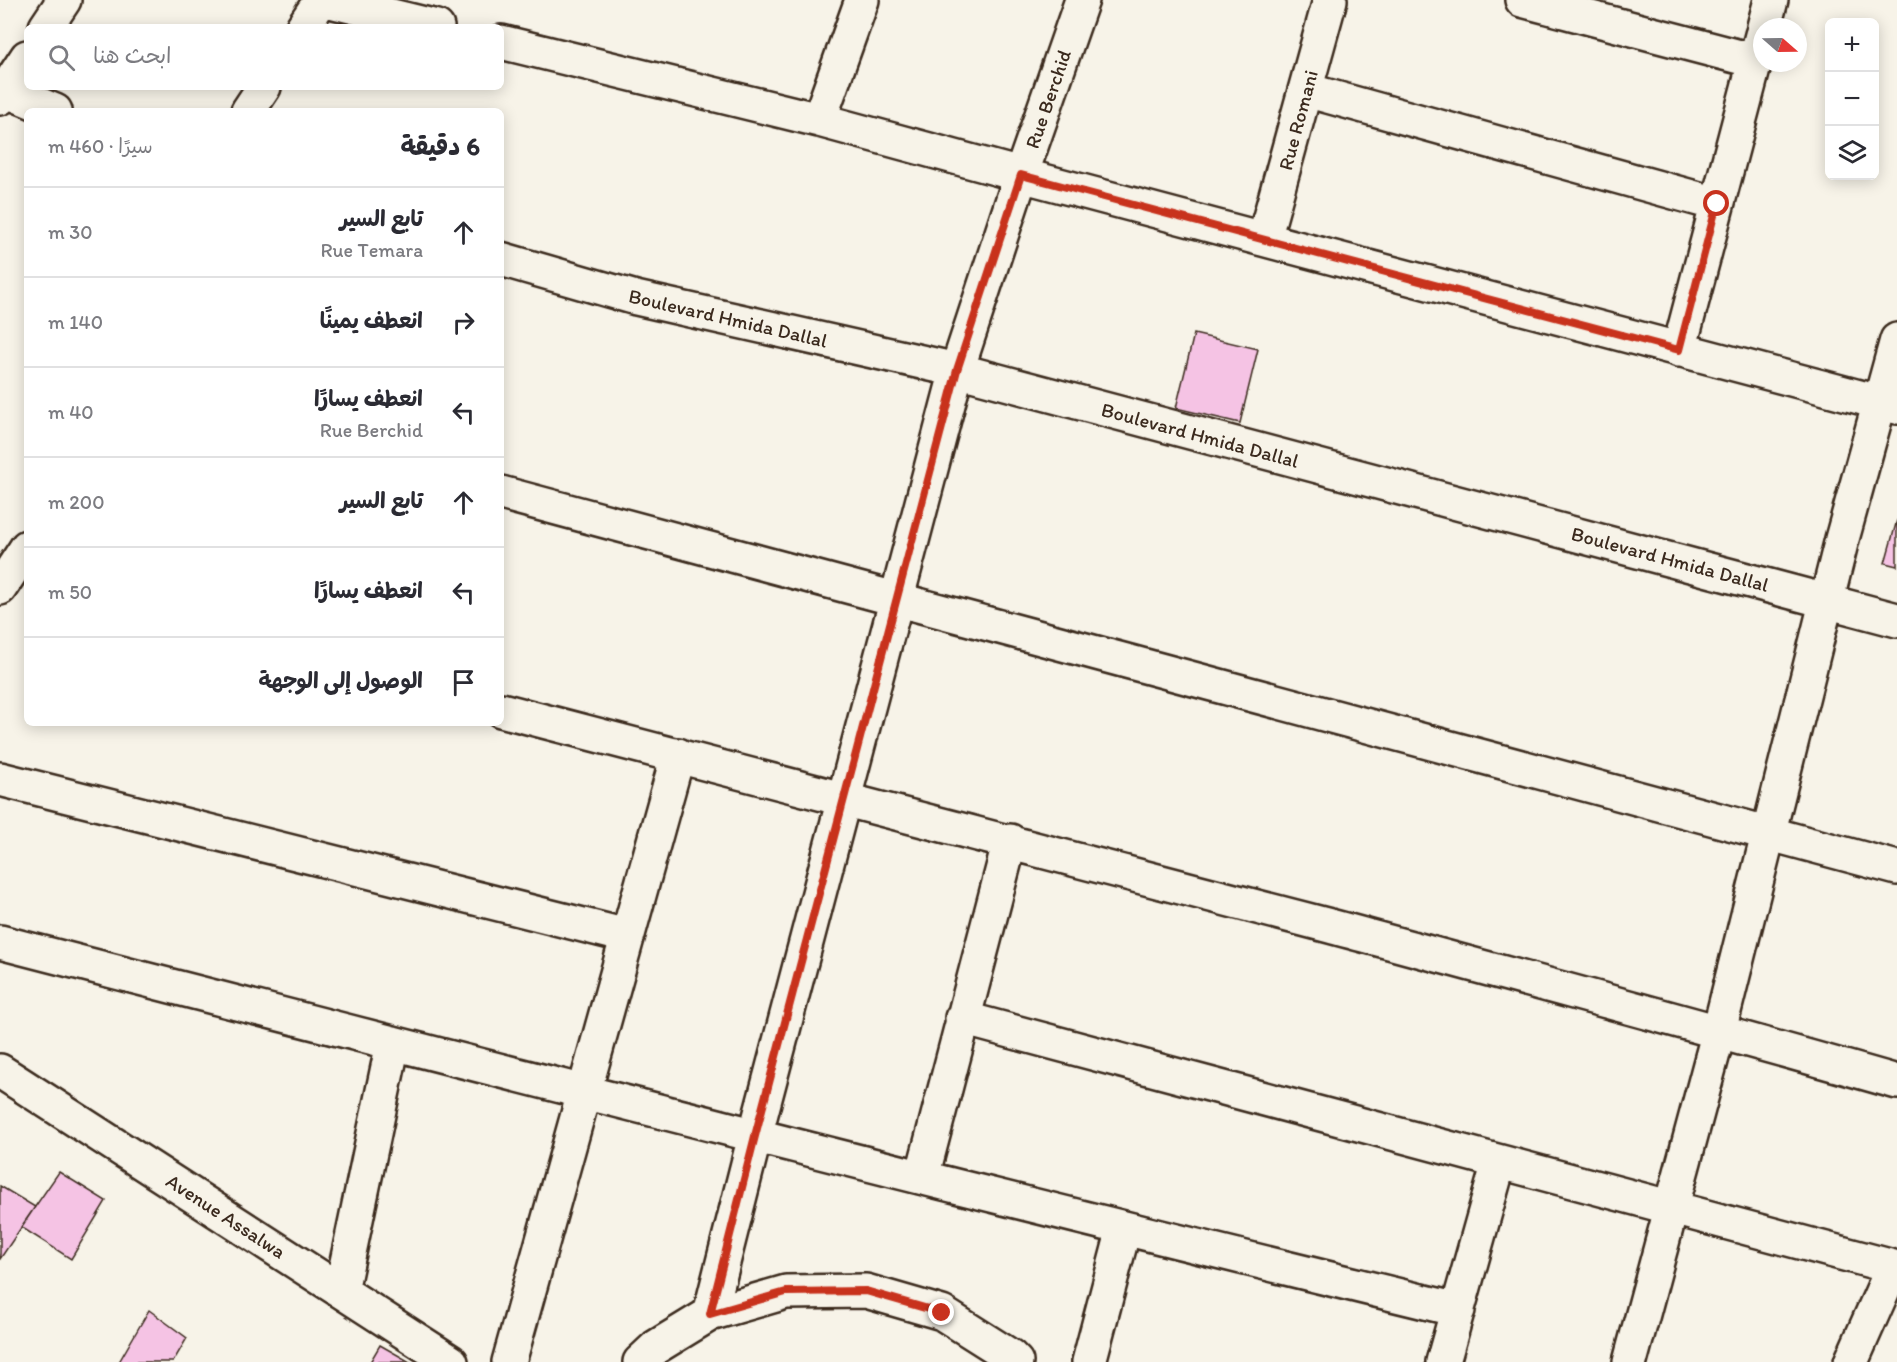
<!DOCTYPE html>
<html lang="ar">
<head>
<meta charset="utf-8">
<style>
  body { margin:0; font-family:Itim,"Playpen Sans Arabic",sans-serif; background:#f2f2f3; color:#2b2b33; direction:rtl }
  .controls { position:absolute; right:18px; top:18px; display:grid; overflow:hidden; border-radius:9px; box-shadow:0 3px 15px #0003 }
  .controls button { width:54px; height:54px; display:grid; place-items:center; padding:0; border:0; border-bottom:2px solid #e1e1e2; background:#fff; color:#2b2b33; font:30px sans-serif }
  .compass { position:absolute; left:1753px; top:18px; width:54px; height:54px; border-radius:50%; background:#fff; box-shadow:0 3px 15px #0003; rotate:110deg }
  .stop { position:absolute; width:18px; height:18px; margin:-14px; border:4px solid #c8321e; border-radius:50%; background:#fff }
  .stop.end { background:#c8321e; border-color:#fff; box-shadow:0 2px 6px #0008 }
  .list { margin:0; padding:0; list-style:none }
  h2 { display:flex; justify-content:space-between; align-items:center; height:78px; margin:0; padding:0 24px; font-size:26px }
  h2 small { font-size:20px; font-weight:400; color:#7c7c81 }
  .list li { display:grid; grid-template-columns:39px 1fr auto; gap:18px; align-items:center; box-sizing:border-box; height:90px; padding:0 24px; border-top:2px solid #e1e1e2 }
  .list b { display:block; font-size:22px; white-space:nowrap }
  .list p { margin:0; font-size:20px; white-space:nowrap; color:#7c7c81 }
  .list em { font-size:20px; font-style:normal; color:#7c7c81 }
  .icon { flex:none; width:33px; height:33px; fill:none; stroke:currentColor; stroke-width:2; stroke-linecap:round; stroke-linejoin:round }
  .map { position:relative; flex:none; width:1897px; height:1362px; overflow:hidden; direction:ltr }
  .search { position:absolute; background:#fff; box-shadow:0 3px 15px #0003; left:24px; top:24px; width:480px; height:66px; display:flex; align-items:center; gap:15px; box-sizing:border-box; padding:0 21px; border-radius:9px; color:#7c7c81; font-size:22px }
  .panel { position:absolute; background:#fff; box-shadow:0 3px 15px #0003; left:24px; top:108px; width:480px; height:618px; border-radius:9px; direction:rtl }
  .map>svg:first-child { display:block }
</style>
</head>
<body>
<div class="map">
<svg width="1897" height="1362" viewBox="0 0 1897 1362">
  <rect width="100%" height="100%" fill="#f7f3e8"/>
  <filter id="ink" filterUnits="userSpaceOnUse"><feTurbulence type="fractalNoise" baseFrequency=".0167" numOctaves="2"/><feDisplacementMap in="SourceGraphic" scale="12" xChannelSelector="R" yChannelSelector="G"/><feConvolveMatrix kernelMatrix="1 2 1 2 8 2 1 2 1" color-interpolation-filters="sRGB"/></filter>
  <g filter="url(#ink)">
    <!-- building -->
    <path fill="#f5c3e4" stroke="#3b2a1e" stroke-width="1.5" d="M1194 334 1258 349 1240 423 1176 408Z
      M1897 520V566L1885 563Z
      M59 1172 106 1201 71 1259 21 1227Z
      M0 1186 35 1207 0 1259Z
      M149 1310 187 1338 173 1362H119Z
      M380 1345 410 1362H370Z"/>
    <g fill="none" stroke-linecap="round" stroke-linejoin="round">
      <!-- minor casing -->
      <g stroke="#3b2a1e" stroke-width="38">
        <path id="minor" d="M326 0 437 27
          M1522 0 1755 61
          M46 27 64 0
          M303 27 321 0
          M1764 27 1771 0
          M501 42 819 120 1021 175 1897 407
          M0 88 55 111
          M1306 90 1717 204
          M0 98 27 57
          M248 111 264 87
          M819 120 862 0
          M1264 239 1330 0
          M501 259 636 298 957 370 1897 620
          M1679 350 1762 35
          M501 493 1897 868
          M0 588 27 547
          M501 710C778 780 1054 853 1330 926 1519 977 1709 1028 1897 1082
          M0 779 627 936
          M0 942C485 1067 971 1192 1458 1310
          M962 1018 1897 1268
          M0 1071 451 1362
          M922 1177 1010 841
          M341 1291 393 1043
          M710 1314 755 1136 957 370 1021 175 1082 0
          M509 1362 678 755
          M640 1362 656 1347 710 1314 786 1292 866 1291 942 1313 1010 1356 1016 1362
          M1089 1362 1124 1229
          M1443 1362 1499 1162
          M1630 1362 1719 1031 1842 539 1897 340
          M1851 1362 1893 1267"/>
      </g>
      <!-- minor -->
      <use href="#minor" stroke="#f7f3e8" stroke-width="33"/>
    </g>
  </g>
  <g fill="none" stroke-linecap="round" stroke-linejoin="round" filter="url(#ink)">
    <!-- route -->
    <path stroke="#c8321e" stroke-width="8" d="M942 1313 866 1291 786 1292 710 1314 755 1136 957 370 1021 175 1679 350 1717 204"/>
  </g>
  <g text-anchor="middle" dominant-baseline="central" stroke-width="5" stroke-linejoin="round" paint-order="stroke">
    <!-- street labels -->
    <g font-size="20" fill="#3b2a1e" stroke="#f7f3e8">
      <text transform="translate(1048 99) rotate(-71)">Rue Berchid</text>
      <text transform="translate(1298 120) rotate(-75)">Rue Romani</text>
      <text transform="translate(728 318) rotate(13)">Boulevard Hmida Dallal</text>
      <text transform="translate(1200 435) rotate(15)">Boulevard Hmida Dallal</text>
      <text transform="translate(1670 559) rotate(15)">Boulevard Hmida Dallal</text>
      <text transform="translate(226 1216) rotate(33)">Avenue Assalwa</text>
    </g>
  </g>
</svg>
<div class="controls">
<button>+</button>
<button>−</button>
<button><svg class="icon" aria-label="layers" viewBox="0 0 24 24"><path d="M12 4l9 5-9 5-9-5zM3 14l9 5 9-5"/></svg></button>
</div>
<svg class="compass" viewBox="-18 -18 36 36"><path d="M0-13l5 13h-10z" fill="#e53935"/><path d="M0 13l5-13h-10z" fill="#7c7c81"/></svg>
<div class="stop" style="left:1717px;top:204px"></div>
<div class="stop end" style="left:942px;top:1313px"></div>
<div class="search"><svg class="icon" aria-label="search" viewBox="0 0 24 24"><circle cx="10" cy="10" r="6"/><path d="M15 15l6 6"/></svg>ابحث هنا</div>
<section class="panel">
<h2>6 دقيقة<small>سيرًا · 460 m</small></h2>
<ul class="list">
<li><svg class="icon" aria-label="ahead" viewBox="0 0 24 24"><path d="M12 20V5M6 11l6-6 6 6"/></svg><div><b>تابع السير</b><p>Rue Temara</p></div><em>30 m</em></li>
<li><svg class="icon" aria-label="right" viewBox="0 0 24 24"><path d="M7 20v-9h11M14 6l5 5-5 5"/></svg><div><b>انعطف يمينًا</b></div><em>140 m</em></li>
<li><svg class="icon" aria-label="left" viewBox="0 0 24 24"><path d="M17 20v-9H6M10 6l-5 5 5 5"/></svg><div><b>انعطف يسارًا</b><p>Rue Berchid</p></div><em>40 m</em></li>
<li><svg class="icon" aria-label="ahead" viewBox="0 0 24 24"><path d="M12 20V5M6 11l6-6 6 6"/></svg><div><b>تابع السير</b></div><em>200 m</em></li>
<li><svg class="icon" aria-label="left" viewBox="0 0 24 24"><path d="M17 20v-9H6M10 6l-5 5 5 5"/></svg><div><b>انعطف يسارًا</b></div><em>50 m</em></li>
<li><svg class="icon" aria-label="arrive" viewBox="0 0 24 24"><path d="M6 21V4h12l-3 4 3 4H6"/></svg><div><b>الوصول إلى الوجهة</b></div></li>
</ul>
</section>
</div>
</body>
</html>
